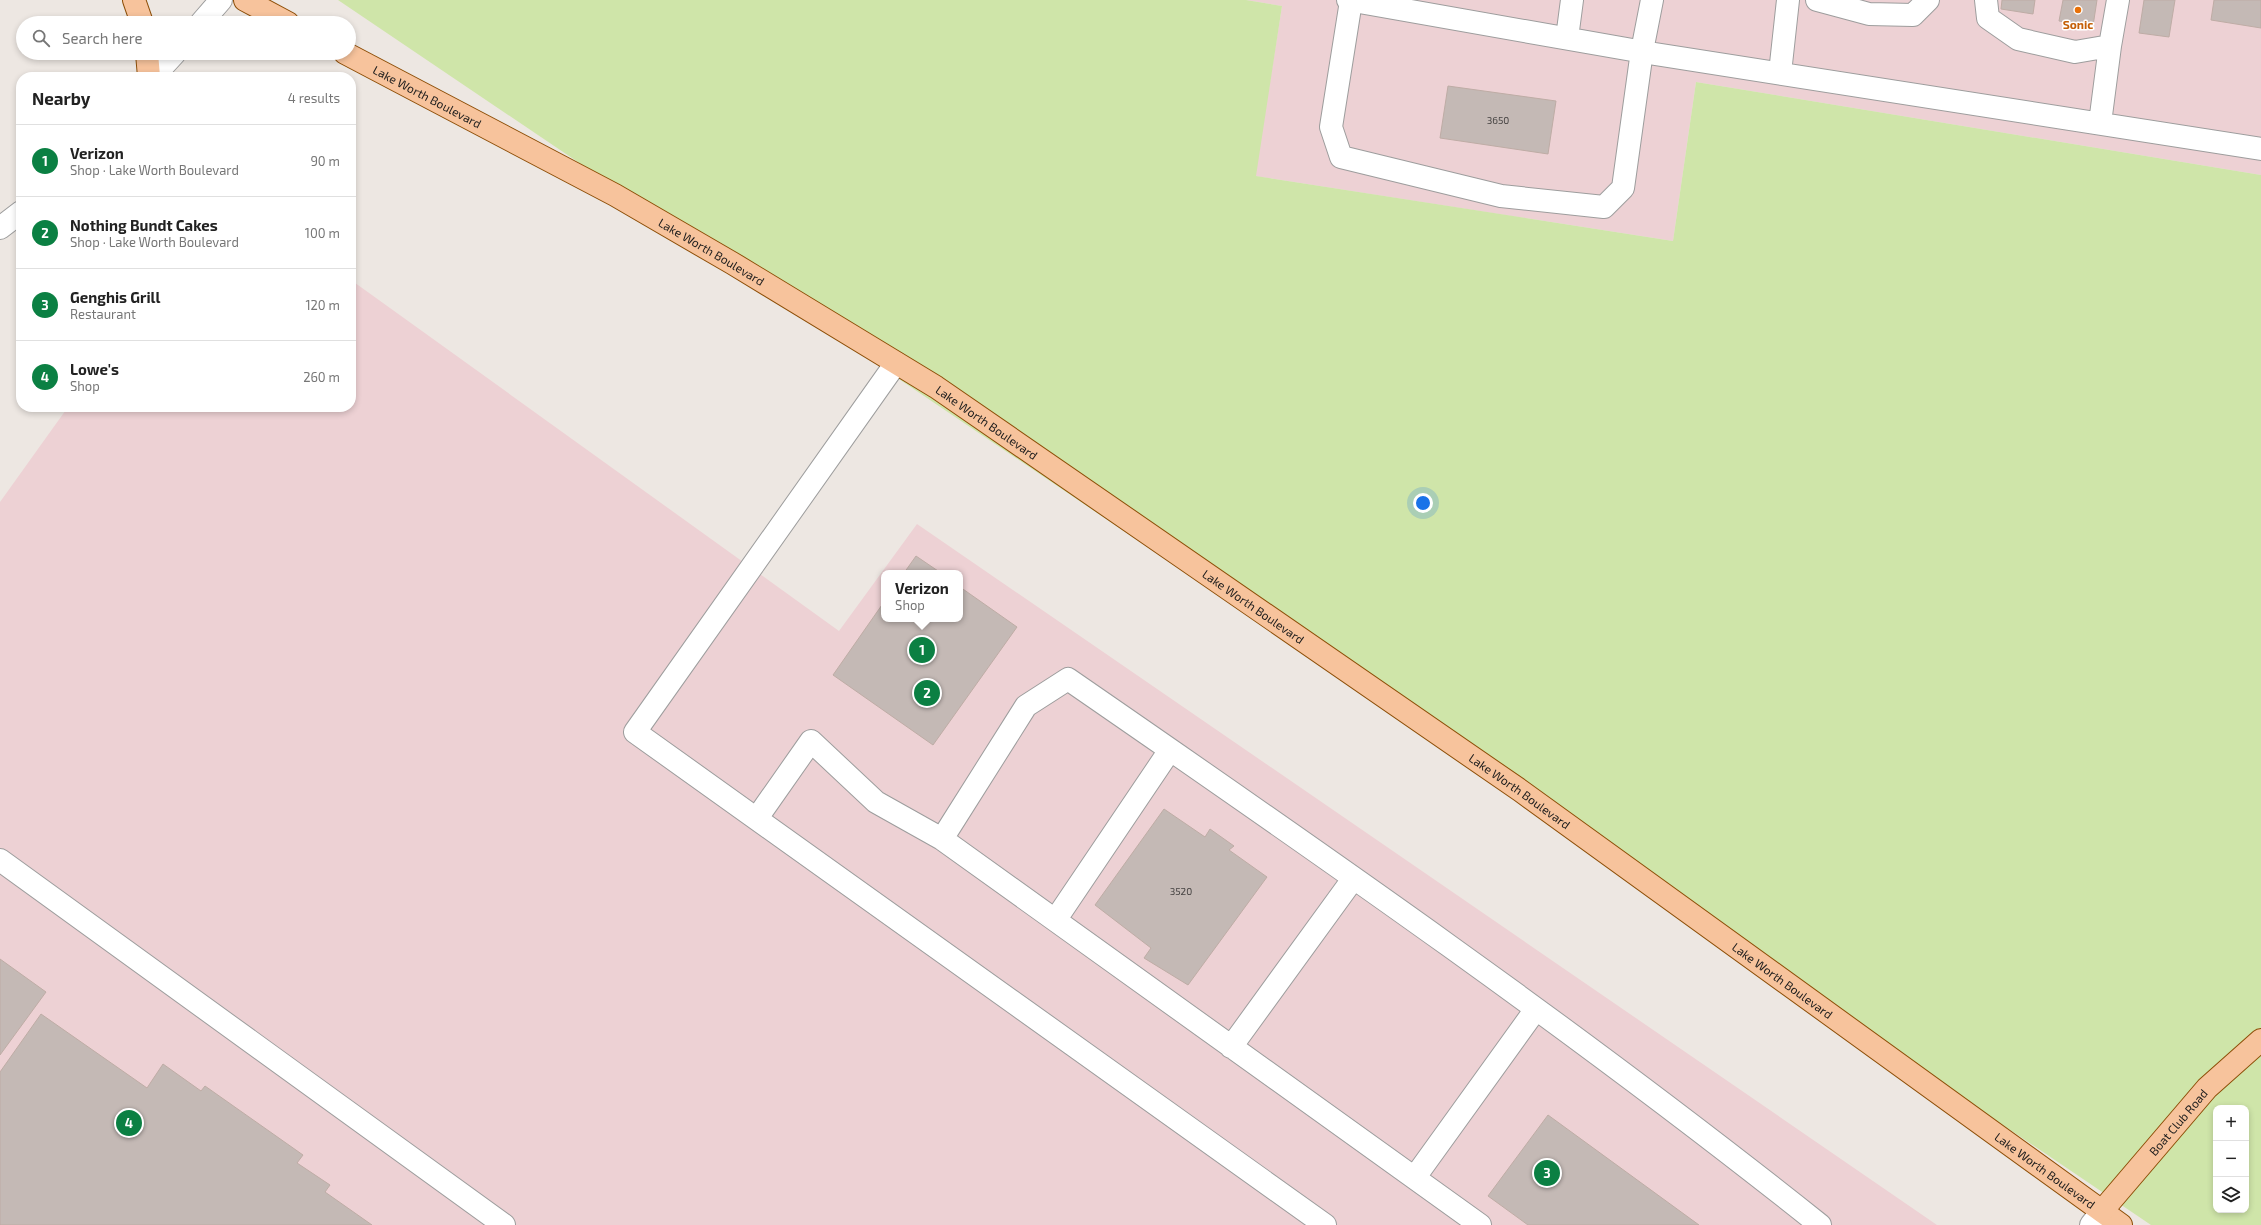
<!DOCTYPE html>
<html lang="en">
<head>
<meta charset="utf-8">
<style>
  body { margin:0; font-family:"Exo 2",sans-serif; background:#f6f6f6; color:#222 }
  .controls { position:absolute; right:12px; bottom:12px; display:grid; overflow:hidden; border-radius:8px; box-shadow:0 2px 6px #0003 }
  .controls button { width:36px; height:36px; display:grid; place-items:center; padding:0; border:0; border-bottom:1px solid #e0e0e0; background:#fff; color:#222; font:20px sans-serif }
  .you { position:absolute; left:1423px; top:503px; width:14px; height:14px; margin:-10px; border:3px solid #fff; border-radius:50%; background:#1a73e8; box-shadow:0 0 0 6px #1a73e833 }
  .badge { display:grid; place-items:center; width:26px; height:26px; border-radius:50%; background:#0b8043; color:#fff; font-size:13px; font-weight:700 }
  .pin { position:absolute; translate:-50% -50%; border:2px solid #fff; box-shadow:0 1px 4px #0006 }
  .popup { position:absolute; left:881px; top:570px; width:82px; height:52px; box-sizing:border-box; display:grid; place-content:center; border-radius:8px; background:#fff; filter:drop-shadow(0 1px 3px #0005); font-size:13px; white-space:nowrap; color:#767676 }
  .popup b { font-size:15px; color:#222 }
  .popup::after { content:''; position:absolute; left:50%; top:100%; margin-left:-8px; border:8px solid transparent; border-top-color:#fff }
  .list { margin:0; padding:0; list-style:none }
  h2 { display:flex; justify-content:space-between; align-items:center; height:52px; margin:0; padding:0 16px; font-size:17px }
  h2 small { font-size:13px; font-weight:400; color:#767676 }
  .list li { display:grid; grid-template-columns:26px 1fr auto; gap:12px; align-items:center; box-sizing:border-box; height:72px; padding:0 16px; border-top:1px solid #e0e0e0 }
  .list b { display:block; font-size:15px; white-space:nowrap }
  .list p { margin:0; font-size:13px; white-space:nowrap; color:#767676 }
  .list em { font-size:13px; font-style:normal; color:#767676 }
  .icon { flex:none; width:22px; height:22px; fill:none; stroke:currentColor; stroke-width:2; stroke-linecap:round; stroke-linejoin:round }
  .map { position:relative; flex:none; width:2261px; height:1225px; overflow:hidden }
  .search { position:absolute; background:#fff; box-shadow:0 2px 6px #0003; left:16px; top:16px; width:340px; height:44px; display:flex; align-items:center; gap:10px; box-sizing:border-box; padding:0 14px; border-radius:22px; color:#767676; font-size:15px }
  .panel { position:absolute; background:#fff; box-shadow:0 2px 6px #0003; left:16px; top:72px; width:340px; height:340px; border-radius:16px }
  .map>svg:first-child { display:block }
</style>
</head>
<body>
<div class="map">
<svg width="2261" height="1225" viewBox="0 0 2261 1225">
  <rect width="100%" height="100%" fill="#ede7e2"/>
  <!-- commercial -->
  <path fill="#edd1d4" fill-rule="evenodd" d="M1246 0H2261V175L1696 82 1673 241 1255 176 1282 6Z
    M351 280 839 631 917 524 1937 1225H0V502L68 407H351ZM884 573H960V619H884Z"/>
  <!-- grass -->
  <path fill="#cfe5a9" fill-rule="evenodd" d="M338 0H1246L1282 6 1256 176 1673 241 1696 82 2261 175V1225H2151ZM2216 1108H2246V1210H2216Z"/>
  <!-- building -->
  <path fill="#c4b9b5" stroke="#beaca5" d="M2002 0H2035L2033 14 2001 9Z
    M2063 0H2097L2093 26 2059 21Z
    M2144 0H2175L2169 37 2139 33Z
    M2214 0H2261V28L2211 20Z
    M1448 86 1556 101 1548 154 1440 138Z
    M916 556 941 573H904Z
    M960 587 1017 627 933 745 833 675 884 602V619H960Z
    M1164 809 1205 837 1210 829 1234 846 1229 850 1267 877 1188 985 1144 958 1151 948 1095 905Z
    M0 959 46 992 0 1055Z
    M41 1014 147 1088 163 1064 201 1091 205 1086 303 1155 297 1163 330 1185 325 1192 372 1225H0V1072Z
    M1548 1115 1699 1225H1528L1488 1196Z"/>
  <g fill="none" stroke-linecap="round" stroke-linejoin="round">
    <!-- minor casing -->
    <g stroke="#9d9d9d" stroke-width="24">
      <path id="minor" d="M1348 0 1655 54 2261 149
        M1817 0 1869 14 1913 15 1928 0
        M1986 0 1988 18 2018 39 2075 52 2110 46 2118 0
        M1351 1 1331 127 1341 157 1501 196 1604 207 1623 188 1642 51 1652 0
        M201 23 221 0
        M1567 38 1572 0
        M1780 73 1788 0
        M153 77 175 53
        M2100 123 2110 46
        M0 228 21 212
        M896 363 635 732 1325 1225
        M757 818 811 741 876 802 942 839 1480 1225
        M942 839 1026 706 1068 679C1323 855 1578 1032 1820 1225
        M0 860 504 1225
        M1056 919 1170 750
        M1231 1047 1353 879
        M1415 1177 1536 1009
        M2091 1225 2102 1211"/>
    </g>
    <!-- major casing -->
    <g stroke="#8d4e07" stroke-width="24">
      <g id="major">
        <path d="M134 0 142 23"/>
        <path d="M245 0 288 23"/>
        <path d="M147 53 149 77"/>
        <path id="s1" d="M345 53 615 195 732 263 936 387 1521 791 2121 1225"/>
        <path id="s2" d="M2102 1211 2207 1088 2261 1040"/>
      </g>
    </g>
    <!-- minor -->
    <use href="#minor" stroke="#fff" stroke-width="22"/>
    <!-- major -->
    <use href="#major" stroke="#f7c39c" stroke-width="22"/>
  </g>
  <!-- markers -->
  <circle fill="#e8710a" stroke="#fff" stroke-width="1.5" cx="2078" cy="10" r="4"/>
  <g text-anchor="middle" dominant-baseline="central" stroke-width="3" stroke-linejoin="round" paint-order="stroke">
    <!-- number labels -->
    <g font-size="10" fill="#464342">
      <text x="1498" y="120">3650</text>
      <text x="1181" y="891">3520</text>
    </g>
    <!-- food labels -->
    <g font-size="12" font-weight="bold" fill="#c56008" stroke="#fff">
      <text x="2078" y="24">Sonic</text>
    </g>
    <!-- street labels -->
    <g font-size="12" fill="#1c1c1c" stroke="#fff">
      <text stroke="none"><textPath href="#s1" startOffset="93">Lake Worth Boulevard</textPath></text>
      <text stroke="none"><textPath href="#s1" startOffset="417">Lake Worth Boulevard</textPath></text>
      <text stroke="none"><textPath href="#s1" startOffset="741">Lake Worth Boulevard</textPath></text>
      <text stroke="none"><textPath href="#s1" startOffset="1065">Lake Worth Boulevard</textPath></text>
      <text stroke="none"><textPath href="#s1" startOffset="1389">Lake Worth Boulevard</textPath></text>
      <text stroke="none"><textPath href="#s1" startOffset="1713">Lake Worth Boulevard</textPath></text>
      <text stroke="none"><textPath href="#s2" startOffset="117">Boat Club Road</textPath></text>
      <text stroke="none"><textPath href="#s1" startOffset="2037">Lake Worth Boulevard</textPath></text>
    </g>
  </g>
</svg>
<div class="controls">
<button>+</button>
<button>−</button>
<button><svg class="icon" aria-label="layers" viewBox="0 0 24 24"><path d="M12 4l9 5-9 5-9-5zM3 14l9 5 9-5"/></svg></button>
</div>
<div class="you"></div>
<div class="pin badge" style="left:922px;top:650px">1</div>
<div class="popup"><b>Verizon</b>Shop</div>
<div class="pin badge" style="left:927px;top:693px">2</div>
<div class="pin badge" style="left:1547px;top:1173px">3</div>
<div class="pin badge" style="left:129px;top:1123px">4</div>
<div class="search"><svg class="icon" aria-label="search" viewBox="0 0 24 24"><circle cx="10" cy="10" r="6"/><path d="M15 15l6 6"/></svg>Search here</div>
<section class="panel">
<h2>Nearby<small>4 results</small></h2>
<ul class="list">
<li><span class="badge">1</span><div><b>Verizon</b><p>Shop · Lake Worth Boulevard</p></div><em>90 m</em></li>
<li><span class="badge">2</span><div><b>Nothing Bundt Cakes</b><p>Shop · Lake Worth Boulevard</p></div><em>100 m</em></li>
<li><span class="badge">3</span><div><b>Genghis Grill</b><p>Restaurant</p></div><em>120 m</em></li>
<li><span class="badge">4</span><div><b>Lowe's</b><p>Shop</p></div><em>260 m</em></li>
</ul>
</section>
</div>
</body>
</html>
